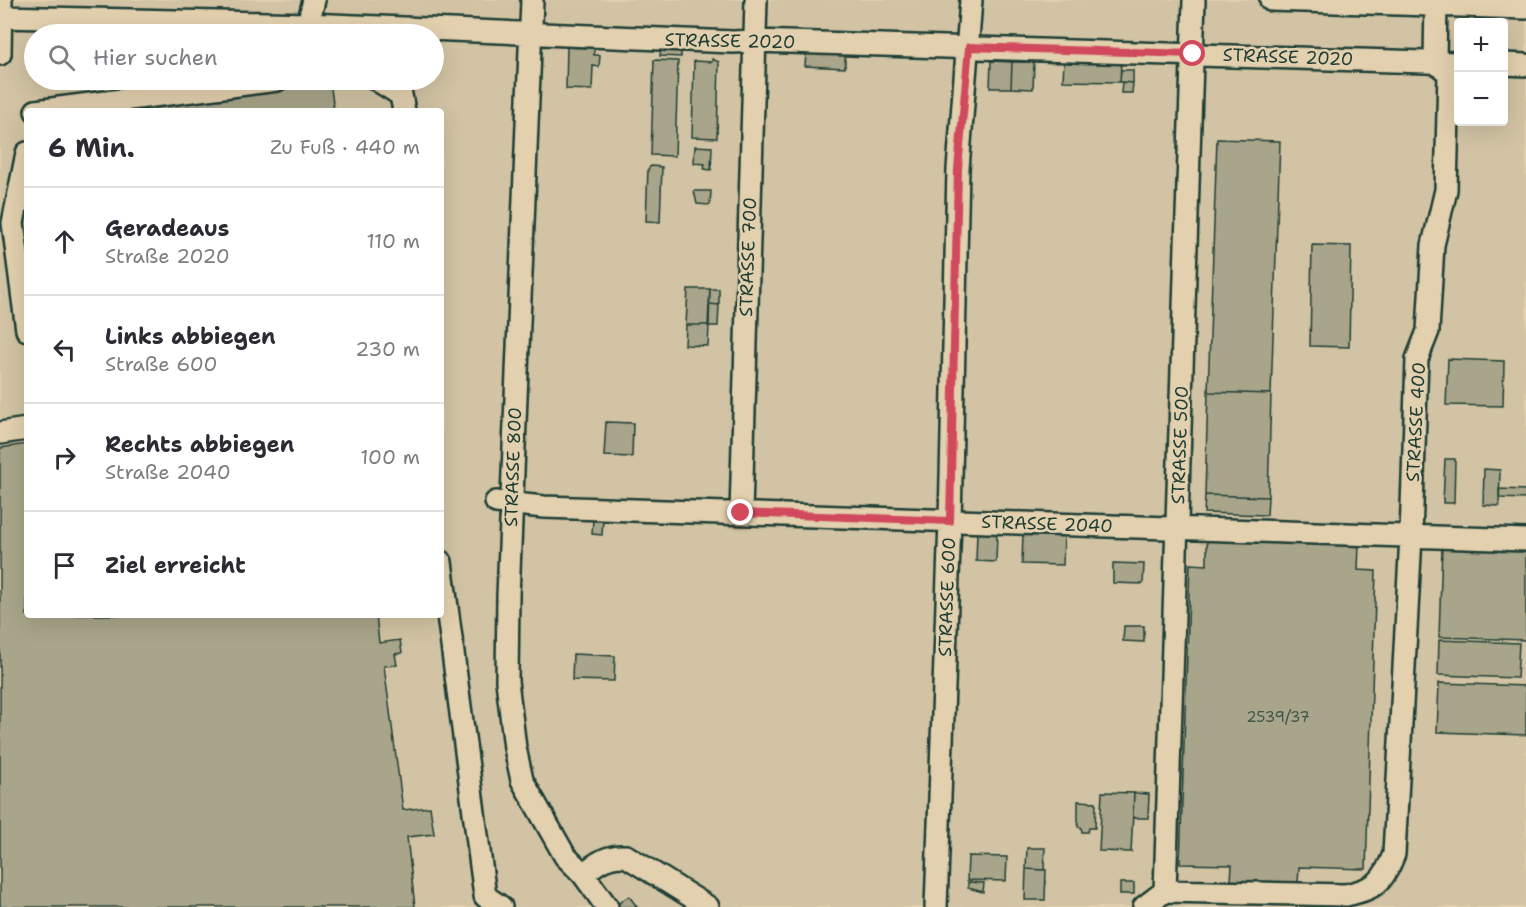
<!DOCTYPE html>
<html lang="de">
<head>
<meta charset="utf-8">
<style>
  body { margin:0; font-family:"Shantell Sans",sans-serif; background:#f7f7f7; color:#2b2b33 }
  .controls { position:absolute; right:18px; top:18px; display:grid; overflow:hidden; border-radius:6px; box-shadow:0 6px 24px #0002 }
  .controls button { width:54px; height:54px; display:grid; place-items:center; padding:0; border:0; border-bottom:2px solid #e1e1e2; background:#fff; color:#2b2b33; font:30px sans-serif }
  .stop { position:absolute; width:18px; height:18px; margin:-14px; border:4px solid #d1495b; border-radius:50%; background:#fff }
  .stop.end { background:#d1495b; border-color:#fff; box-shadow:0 2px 6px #0008 }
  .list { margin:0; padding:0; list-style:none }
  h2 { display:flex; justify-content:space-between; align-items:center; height:78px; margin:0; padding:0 24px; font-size:26px }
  h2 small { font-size:20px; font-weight:400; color:#7c7c81 }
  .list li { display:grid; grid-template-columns:39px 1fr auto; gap:18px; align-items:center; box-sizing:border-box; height:108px; padding:0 24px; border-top:2px solid #e1e1e2 }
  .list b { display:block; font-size:22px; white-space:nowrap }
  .list p { margin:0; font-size:20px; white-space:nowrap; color:#7c7c81 }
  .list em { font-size:20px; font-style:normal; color:#7c7c81 }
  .icon { flex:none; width:33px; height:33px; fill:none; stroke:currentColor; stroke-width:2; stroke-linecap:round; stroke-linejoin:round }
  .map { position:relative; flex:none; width:1526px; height:907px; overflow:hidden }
  .search { position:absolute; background:#fff; box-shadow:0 6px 24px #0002; left:24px; top:24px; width:420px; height:66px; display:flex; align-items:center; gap:15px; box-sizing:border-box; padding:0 21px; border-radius:33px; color:#7c7c81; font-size:22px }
  .panel { position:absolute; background:#fff; box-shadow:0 6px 24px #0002; left:24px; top:108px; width:420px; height:510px; border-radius:6px }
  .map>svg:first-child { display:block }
</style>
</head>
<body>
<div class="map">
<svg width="1526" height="907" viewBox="0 0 1526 907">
  <rect width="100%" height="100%" fill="#e2d0ae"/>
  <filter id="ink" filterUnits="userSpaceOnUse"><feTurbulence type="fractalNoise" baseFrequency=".0167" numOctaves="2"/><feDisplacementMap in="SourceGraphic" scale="12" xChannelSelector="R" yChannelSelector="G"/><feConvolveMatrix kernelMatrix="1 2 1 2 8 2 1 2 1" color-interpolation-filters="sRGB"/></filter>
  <g filter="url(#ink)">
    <!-- built -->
    <path fill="#d1c3a3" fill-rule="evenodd" d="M0 0H1526V907H0ZM1458 22H1504V122H1458ZM34 34H434V80H34ZM27 111H441V615H27Z"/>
    <!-- building -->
    <path fill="#a9a58a" stroke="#1f3d34" stroke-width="1.5" d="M567 47 594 48V55H600L599 67 593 66 592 90 566 89Z
      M661 48 681 49V57L660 56Z
      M806 53 845 54V68L805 66Z
      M712 59 719 62 717 138 692 137 694 61 712 62Z
      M654 60 678 61 675 156 651 155Z
      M1064 60 1121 62 1120 82 1063 81Z
      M991 61 1012 62 1011 88H990Z
      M1012 62H1034L1033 89 1011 88Z
      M1121 70H1133V83L1120 82Z
      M330 81 334 111H106Z
      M1122 82 1133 83 1132 93H1121Z
      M1217 139 1280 141 1271 394 1208 392Z
      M695 146 712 147 711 170 704 169 705 164 694 163Z
      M651 166 662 167 660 222 646 221 648 169Z
      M694 191H711L710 205 697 204Z
      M1312 245 1351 246 1349 347 1310 346Z
      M688 289H710L709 325H686Z
      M710 289H719V305L709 304Z
      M709 304 719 305 718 326H708Z
      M686 325H709L708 346 685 345Z
      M1448 359 1504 361 1503 406 1446 405Z
      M1208 392 1271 394 1268 497 1205 495Z
      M606 422 633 423 632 457 604 456Z
      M27 444V615H376L379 643 400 640 402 653 395 654 397 665 384 666 403 810 430 807 434 834 407 837 415 907H0V448Z
      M1445 459H1455L1454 503H1443Z
      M1484 469 1500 470 1499 506 1483 505Z
      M1499 489 1526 490V499L1499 498Z
      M1205 495 1268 497 1267 515 1204 513Z
      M593 519H603L602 535 592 534Z
      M977 532H997L996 562 976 561Z
      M1023 533 1064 534 1063 565 1022 564Z
      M1207 539 1359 544 1358 570 1376 571 1366 869 1299 867 1298 883 1231 881 1232 865 1180 864 1190 564 1207 565Z
      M1442 547 1526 550V640L1439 637Z
      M1113 563 1144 564 1143 584 1113 583Z
      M1124 626H1144V642L1123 641Z
      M1439 640 1519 643 1517 678 1438 675Z
      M573 654 615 656 614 681 572 680Z
      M1439 683 1526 686V735L1437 732Z
      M1102 792 1134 793 1131 852 1099 851Z
      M1134 793 1149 794 1148 818H1133Z
      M1078 801 1096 802 1095 828H1089L1088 832H1082L1081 827H1078Z
      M1027 848H1045L1044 870 1026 869Z
      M968 856 1007 857 1006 881 967 880Z
      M1026 869 1046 870 1045 900H1025Z
      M968 882 984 883 983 892 968 888Z
      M1120 883H1134V894H1120Z
      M629 896 637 907H614Z"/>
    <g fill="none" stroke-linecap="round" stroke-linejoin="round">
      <!-- minor casing -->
      <g stroke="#1f3d34" stroke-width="26">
        <path id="minor" d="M532 0 508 596 507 681 515 748 522 780 565 856 583 874 607 907
          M1271 0 1526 8
          M1 17 308 24 733 42 755 41 1458 63
          M308 24 314 0
          M0 54 1 0
          M1504 64 1526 65
          M377 80 401 95 404 111
          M36 111 277 80
          M27 153 13 223 27 330
          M0 433 27 429
          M496 502 544 507 1526 540
          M741 513 756 0
          M441 562 485 896 501 907
          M583 874C597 863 607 855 626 856L708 907
          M1165 891 1194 0
          M936 907 950 521 958 169 971 0
          M1144 907 1165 891 1346 895C1376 888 1383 883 1394 854L1411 536 1417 359 1428 331 1433 245 1446 190 1449 73 1435 62 1436 0"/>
      </g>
      <!-- minor -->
      <use href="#minor" stroke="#e2d0ae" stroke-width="21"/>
    </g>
  </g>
  <g fill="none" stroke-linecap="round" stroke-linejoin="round" filter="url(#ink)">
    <!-- route -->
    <path stroke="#d1495b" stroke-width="8" d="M741 513 950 521 958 169 969 47 1193 54"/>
  </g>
  <g text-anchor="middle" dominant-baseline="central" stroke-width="5" stroke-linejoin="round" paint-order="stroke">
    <!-- number labels -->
    <g font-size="15" fill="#42574a">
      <text x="1278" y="717">2539/37</text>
    </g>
    <!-- street labels -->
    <g font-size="18" fill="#1f3d34" stroke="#e2d0ae">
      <text transform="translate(730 41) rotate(1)">STRASSE 2020</text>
      <text transform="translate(1288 57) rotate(2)">STRASSE 2020</text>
      <text transform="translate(748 257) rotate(-88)">STRASSE 700</text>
      <text transform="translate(1416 422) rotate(-87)">STRASSE 400</text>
      <text transform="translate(1180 445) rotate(-88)">STRASSE 500</text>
      <text transform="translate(513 467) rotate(-88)">STRASSE 800</text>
      <text transform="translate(1047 524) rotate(2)">STRASSE 2040</text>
      <text transform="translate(947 597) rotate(-88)">STRASSE 600</text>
    </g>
  </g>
</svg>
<div class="controls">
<button>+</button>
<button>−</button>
</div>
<div class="stop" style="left:1193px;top:54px"></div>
<div class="stop end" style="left:741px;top:513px"></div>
<div class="search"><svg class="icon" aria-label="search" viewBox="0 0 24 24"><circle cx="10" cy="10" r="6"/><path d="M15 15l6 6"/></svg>Hier suchen</div>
<section class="panel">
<h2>6 Min.<small>Zu Fuß · 440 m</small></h2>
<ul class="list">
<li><svg class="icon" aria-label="ahead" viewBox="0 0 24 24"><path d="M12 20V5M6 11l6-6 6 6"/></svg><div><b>Geradeaus</b><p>Straße 2020</p></div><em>110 m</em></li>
<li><svg class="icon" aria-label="left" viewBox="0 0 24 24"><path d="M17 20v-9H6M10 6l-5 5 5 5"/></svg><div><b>Links abbiegen</b><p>Straße 600</p></div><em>230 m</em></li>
<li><svg class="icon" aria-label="right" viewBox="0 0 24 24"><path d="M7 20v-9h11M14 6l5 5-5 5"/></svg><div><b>Rechts abbiegen</b><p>Straße 2040</p></div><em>100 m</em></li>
<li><svg class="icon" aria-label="arrive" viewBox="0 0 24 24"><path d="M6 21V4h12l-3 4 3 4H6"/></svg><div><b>Ziel erreicht</b></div></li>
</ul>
</section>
</div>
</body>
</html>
